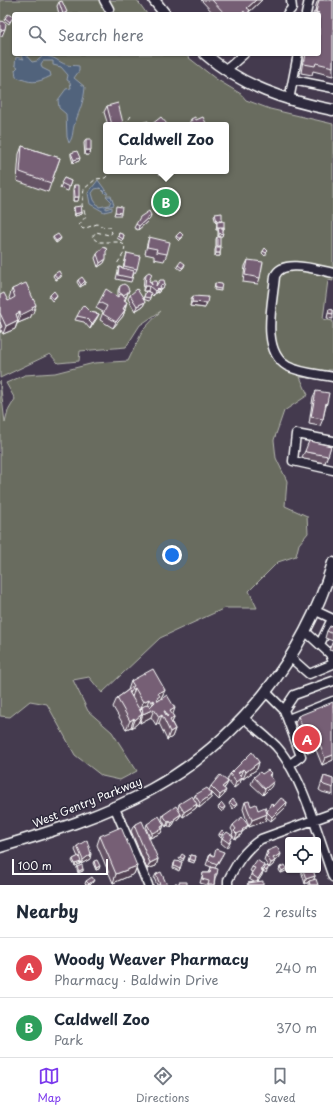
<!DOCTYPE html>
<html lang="en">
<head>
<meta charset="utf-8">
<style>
  body { margin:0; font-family:"Playpen Sans",sans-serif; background:#f2f2f3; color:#1f2937 }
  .controls { position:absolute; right:12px; bottom:12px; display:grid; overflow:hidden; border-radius:4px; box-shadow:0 1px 3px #0004 }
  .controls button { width:36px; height:36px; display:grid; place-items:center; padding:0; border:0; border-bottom:1px solid #e0e1e3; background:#fff; color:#1f2937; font:20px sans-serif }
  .scale { position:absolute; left:12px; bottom:10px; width:96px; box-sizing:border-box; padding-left:4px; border:2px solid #fff; border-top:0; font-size:11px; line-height:14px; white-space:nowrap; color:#fff; -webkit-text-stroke:3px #2f2a3d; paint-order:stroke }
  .you { position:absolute; left:172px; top:555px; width:14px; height:14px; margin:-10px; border:3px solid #fff; border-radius:50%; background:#1a73e8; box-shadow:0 0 0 6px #1a73e833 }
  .badge { display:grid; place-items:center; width:26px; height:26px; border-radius:50%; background:#7c3aed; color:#fff; font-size:13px; font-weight:700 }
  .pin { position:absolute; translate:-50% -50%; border:2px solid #fff; box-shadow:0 1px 4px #0006 }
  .popup { position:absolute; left:103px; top:122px; width:126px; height:52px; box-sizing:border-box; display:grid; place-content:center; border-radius:4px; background:#fff; filter:drop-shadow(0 1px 3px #0005); font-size:13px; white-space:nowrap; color:#747a83 }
  .popup b { font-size:15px; color:#1f2937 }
  .popup::after { content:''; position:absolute; left:50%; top:100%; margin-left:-8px; border:8px solid transparent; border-top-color:#fff }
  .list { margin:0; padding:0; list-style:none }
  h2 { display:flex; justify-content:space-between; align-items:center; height:52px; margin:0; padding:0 16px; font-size:17px }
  h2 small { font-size:13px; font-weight:400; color:#747a83 }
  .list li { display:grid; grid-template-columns:26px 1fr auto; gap:12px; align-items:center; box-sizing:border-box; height:60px; padding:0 16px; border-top:1px solid #e0e1e3 }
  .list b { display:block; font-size:15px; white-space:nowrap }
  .list p { margin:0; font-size:13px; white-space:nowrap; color:#747a83 }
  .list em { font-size:13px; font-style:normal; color:#747a83 }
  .icon { flex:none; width:22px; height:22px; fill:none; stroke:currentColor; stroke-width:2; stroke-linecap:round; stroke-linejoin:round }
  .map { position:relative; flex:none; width:333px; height:885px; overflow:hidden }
  .search { position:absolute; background:#fff; box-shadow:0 1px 3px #0004; left:12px; right:12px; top:12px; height:44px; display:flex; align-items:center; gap:10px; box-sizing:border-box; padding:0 14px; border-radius:4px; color:#747a83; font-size:15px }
  .sheet { height:172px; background:#fff }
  nav { display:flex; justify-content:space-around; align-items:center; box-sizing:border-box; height:56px; border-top:1px solid #e0e1e3; background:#fff; font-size:11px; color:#747a83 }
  nav a { display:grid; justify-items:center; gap:2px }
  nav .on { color:#7c3aed }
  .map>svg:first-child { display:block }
</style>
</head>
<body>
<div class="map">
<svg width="333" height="885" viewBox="0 0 333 885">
  <rect width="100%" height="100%" fill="#443a4e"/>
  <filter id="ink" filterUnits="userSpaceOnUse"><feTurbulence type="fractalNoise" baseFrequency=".025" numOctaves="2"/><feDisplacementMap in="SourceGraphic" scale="8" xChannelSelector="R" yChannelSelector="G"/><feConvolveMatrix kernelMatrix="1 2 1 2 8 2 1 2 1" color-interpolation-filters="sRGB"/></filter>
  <g filter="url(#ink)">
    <!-- green -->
    <path fill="#696c5e" stroke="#b4b6ae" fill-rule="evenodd" d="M0 0H137L147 14H14V54H184L216 79 241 94 246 100 270 109 333 124V281L328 280 323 319 333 321V370H328L326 380 300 377 308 395 284 411 274 440 276 458 287 481 285 506 307 516 308 533 299 544 296 556 278 562 249 591 257 608H225L160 638 102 693 89 677 73 680 88 711 112 732 137 771 120 780 102 776 75 755 47 704 30 701 10 717 0 716V381L5 423 8 411 15 399 6 383 25 375 55 373 94 363 128 361 143 330 161 311 140 325 126 347 80 351 79 361 58 363 50 354 0 378ZM106 125H226V171H106Z"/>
    <!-- water -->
    <path fill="#51637c" stroke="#97a1b0" d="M17 54H25L32 62 37 61 43 56C57 57 56 61 67 65 70 66 75 65 79 66V71L74 78 85 87C84 101 80 109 75 123 72 130 74 136 69 143L67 137 66 114 59 108 58 100 66 89 71 88 70 82 67 80 68 75 61 67 53 65V61H43L41 64 42 68 50 72 51 76C35 84 31 83 16 77L15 70 18 67 15 65 16 57 24 59 21 55Z
      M98 180 108 194H106L100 188 95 189 92 193 94 200 99 207 109 205 111 201 106 196H111L114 205 106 207V209L112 207V210L104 212 90 204 88 193Z"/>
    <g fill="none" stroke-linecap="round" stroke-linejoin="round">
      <!-- minor casing -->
      <g stroke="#fff" stroke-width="11">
        <path id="minor" d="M104 0 109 9
          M287 14 292 8 291 0
          M306 14 309 0
          M226 70 244 54
          M293 80 333 88
          M289 100 298 54
          M333 273C318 270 282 258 275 276 273 302 260 350 287 366 300 373 319 374 333 377
          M333 441 296 434 293 461 333 470
          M316 611 333 619
          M306 632 330 654 333 662
          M320 644 332 619
          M291 658 309 674 333 664
          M266 692 284 710 301 756 289 765
          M284 710 294 695 333 681
          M244 718C254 727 266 736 276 746 303 776 319 839 333 877
          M288 719 333 701
          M114 806 148 885
          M228 885V880C237 863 244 850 261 839L333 813"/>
      </g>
      <!-- major casing -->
      <g stroke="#fff" stroke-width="13">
        <path id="major" d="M154 0 165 14
          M205 54C241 86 287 101 333 110
          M0 847C51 832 105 815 152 789 239 741 304 658 333 563"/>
      </g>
      <!-- path -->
      <path stroke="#fff" stroke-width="1" stroke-dasharray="4 3" stroke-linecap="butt" d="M125 125 131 116
        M112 171 105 178 96 179 84 189 82 205 86 216 79 225 83 229 97 224 104 227H110L112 233 109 235 96 232 92 237 98 242H118L125 245 124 253 117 264"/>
      <!-- minor -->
      <use href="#minor" stroke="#2f2a3d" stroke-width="8"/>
      <!-- major -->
      <use href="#major" stroke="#2f2a3d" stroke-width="10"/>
    </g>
    <!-- wall -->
    <path fill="#655265" stroke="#fff" d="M201 0H262L249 12 248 14H214Z
      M318 0H333V76L313 71 312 75 301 73 304 54H319L315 12 316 5Z
      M59 2 66 14H59L57 6Z
      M13 17 9 24 4 20 5 18Z
      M107 106 122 125H108L104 112Z
      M191 119 196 120 207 125H190L189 124Z
      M86 139 91 150 89 155H85L84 143Z
      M22 146 60 158 48 192 17 181 19 154Z
      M71 153 79 161 73 163 71 156Z
      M160 171H168L166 175 159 174Z
      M64 178 71 181 68 191 60 188Z
      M74 185 78 201H73V189Z
      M74 207 82 212V214L75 216 73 210Z
      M215 214 222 219 221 221H220L224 227V229H223L222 236H218V229L216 230 217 223H216L214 216Z
      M150 219 138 230 134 228 136 224Z
      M119 233 124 235 122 241 117 238Z
      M176 236 183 237 179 241 176 238Z
      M53 237 60 240 56 243 53 239Z
      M149 237 167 254 164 261 154 259V256L145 254 147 244Z
      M217 237 220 253V256H215V250L216 247V239Z
      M263 251 267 253 265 256 262 253Z
      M127 253 137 269 135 273H134L131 282 116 279 119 267 123 268Z
      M97 254H106L104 263 98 267 95 258Z
      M248 260 260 278 258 284 243 282 245 266Z
      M185 264 184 267 181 270 177 267 178 265Z
      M54 274 61 275V277L56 280 53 276Z
      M146 274 149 281 150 283 151 281 156 286 165 284 163 288 160 289 159 292 157 293 156 292 153 296 151 294 149 301 143 299 146 291 150 293 148 291H143L144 278Z
      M78 280 85 281V284L80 287 77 282Z
      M215 283 221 289V291L214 290Z
      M120 286 129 290 125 301V310L123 316 113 328 100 320 103 312 96 308 99 302 118 296V290Z
      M12 289 33 313 32 314 30 318 18 323V322L15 329 3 334 1 330 0 333V295L8 301 10 300 9 298Z
      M50 295H57L56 297 52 301 49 297Z
      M130 295 145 302 143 306 135 311 128 299Z
      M193 296 205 308 190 306 191 300Z
      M329 309 333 310V319L327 318Z
      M90 312 99 314 97 318 90 329 84 322 75 320 77 316Z
      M316 391 327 403 325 410 323 419 320 426 309 424 313 397Z
      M331 446 325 463 304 459 302 457 305 451Z
      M333 627V651L329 650 333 641 325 638 327 631Z
      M131 681 165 690 161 698 174 717 172 723 175 729 172 737 167 740 159 723 156 725 151 717 140 723V719L138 723 132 728 131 727 126 729 113 707 117 698 128 690Z
      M298 716 333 760 322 765 316 750 308 753 295 723Z
      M259 762 257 769 243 779 242 777 240 783 234 788 227 780 230 774Z
      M271 773 270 776 271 787 263 795 251 784 254 777 262 774Z
      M324 776 333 779V795L322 792 319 790Z
      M228 782 226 786 224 789V795L219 800 209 790 211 786Z
      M212 794 211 798 199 808 197 805 196 808 183 817 180 813 181 814 179 818 175 821 173 825 170 828 168 825 166 827 162 819 163 815 178 809 179 804 194 798 195 795Z
      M230 802 237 804 236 806 233 809 229 804Z
      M245 802 258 810 267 812 274 806 287 802 286 807 271 821 266 817 265 821 249 827 243 809Z
      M219 806 225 807 224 809 222 812 218 808Z
      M147 824 164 825 161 833 150 838 146 828Z
      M134 825 158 859 156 866 147 869 131 831Z
      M233 825 246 829 242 832 241 835 235 839 232 835 233 832 231 829Z
      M224 832 221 838 219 836V834Z
      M100 836 137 866 134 874 113 883 97 845Z
      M222 838 231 840 227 848 221 843Z
      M77 846 90 859 81 864V863L80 864 75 866 72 861 73 859 78 857 75 850Z
      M267 851 281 854 279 858 275 861 273 865 269 868 264 860Z
      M224 852 222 856 215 868 217 874 215 878 214 885H207L200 883 203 873H209L211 867 214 868 206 865 210 854 214 856Z
      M190 855 196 856 194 863 188 861Z
      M185 856 183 861 179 859 180 857Z
      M94 861 99 869 96 870 93 863Z
      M182 862 179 871 173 868 174 863Z
      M264 865 262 870 263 871 264 869H268L266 873 263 871 262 875 258 881 263 885H247L248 883 254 882 249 879 252 872 250 871 252 867Z
      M77 867 83 869V871L78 873 77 869Z
      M280 867 287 868 286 871 281 873 279 870Z
      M301 870H313L315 876 314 879 318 885H308V882L305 884Z
      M156 874 167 885H157L154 878Z
      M86 881 93 882 90 885H86L85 884Z"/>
    <!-- shaded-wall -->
    <path fill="#534252" stroke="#fff" d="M256 0H262L249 12 248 14H247V8Z
      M5 29 2 36H0V34L1 30Z
      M123 123 122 125H115Z
      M86 150H91L89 155H85Z
      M80 158 79 161 73 163 74 160Z
      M75 197H79L78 201H73Z
      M82 212V214L75 216V214Z
      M115 212 121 213V215H114Z
      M151 215 150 219 138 230 139 226Z
      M222 219 221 221 216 223 217 221Z
      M217 227H224V229L216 230Z
      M223 233 222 236H218L219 234Z
      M61 238 60 240 56 243V241Z
      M216 253H220V256H215Z
      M106 259 104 263 98 267 100 263Z
      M61 275V277L56 280 57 278Z
      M85 281V284L80 287 81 285Z
      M165 284 163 288 160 289 159 292 157 293 160 286Z
      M145 286H149L148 291H143Z
      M158 288 156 292 153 296 155 291Z
      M129 290 127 295 125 298 123 295Z
      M127 302 125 309 122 314 125 310 123 316 113 328 116 322Z
      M145 302 143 306 135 311 137 306Z
      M192 302 207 303 205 308 190 306Z
      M36 305 33 313 32 314 30 318 18 323 21 315 32 307Z
      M20 312 17 320 16 314Z
      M99 314 97 318 90 329 92 324Z
      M18 320 15 329 3 334 6 326Z
      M135 688 132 697 129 692Z
      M165 690 161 698 154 707 158 693Z
      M149 699 146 707H142L141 710 140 711 143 702Z
      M154 700 151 708 147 710 151 702Z
      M175 708 172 717 170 711Z
      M154 709 151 717 140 723 143 714Z
      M142 714 138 723 132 728 135 720Z
      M162 715 159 723 156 725 159 717Z
      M174 717 171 726 170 720Z
      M134 718 131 727 126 729 130 721Z
      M175 729 172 737 167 740 170 732Z
      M319 743 316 750 308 753 310 747Z
      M333 755V760L322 765 325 758Z
      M259 762 257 769 243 779 246 772Z
      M243 769 240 776 238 773Z
      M242 777 240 783 234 788 236 782Z
      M274 781 271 787 263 795 265 789Z
      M228 782 226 786 221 791 222 787Z
      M226 790 224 795 219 800 220 795Z
      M212 794 211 798 199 808 200 803Z
      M287 802 286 807 271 821 272 817Z
      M197 804 196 808 183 817 184 812Z
      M181 814 179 818 175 821 173 825 170 828 174 819Z
      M267 814 265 821 249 827 252 820Z
      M170 821 168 825 166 827 168 822Z
      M164 825 161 833 150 838 152 833Z
      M248 825 246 829 242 832 241 835 235 839 237 834Z
      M91 854 90 859 81 864 83 860Z
      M281 854 279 858 271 863 273 858Z
      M158 859 156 866 147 869 150 863Z
      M275 861 273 865 269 868 271 863Z
      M81 862 80 864 75 866V864Z
      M100 866 99 869 96 870V868Z
      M137 866 134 874 113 883 116 874Z
      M287 868 286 871 281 873 282 871Z
      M83 869V871L78 873 79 871Z
      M263 871 262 875 257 883 258 879Z
      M315 876 313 881H309L308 882 305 884 306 879Z
      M94 880 93 882 90 885H88Z"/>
    <!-- building -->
    <path fill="#765f75" stroke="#fff" fill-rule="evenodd" d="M212 0H256L247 8 250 10 247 14H246L244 11 241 14H225Z
      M319 0H333V67L316 63 315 66 304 64 306 54H319V14H313L314 12 319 13 316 12Z
      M62 1 67 12 63 14 59 2Z
      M8 14 13 17 10 22 5 18Z
      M2 21 6 24 5 29 1 30 0 29V22Z
      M118 103 123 123 115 125H112L107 106Z
      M161 117 167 124 166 125H153L152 124Z
      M195 117 196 120 203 117 207 125H194L191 119Z
      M148 121 149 125H134Z
      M86 139H91V150H86Z
      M22 146 60 158 51 183 20 172Z
      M77 151 80 158 74 160 71 153Z
      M64 178 71 181 69 187 61 183Z
      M74 185H79V197H75Z
      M81 206 82 212 75 214 74 207Z
      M116 206 122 207 121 213 115 212Z
      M149 211 151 215 139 226 136 224 140 217Z
      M222 213V219L217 221 215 214Z
      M224 221V227H217V222Z
      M218 228H223V233L219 234Z
      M180 232 183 235 180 239 176 236Z
      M119 233 124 235 123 239 118 236Z
      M58 234 61 238 56 241 53 237Z
      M149 237 170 242 167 254 156 252 157 249 147 247Z
      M217 237H220V246H217Z
      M103 247 108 249 106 251V259L100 263 97 254Z
      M216 247H221L220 253H216Z
      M265 248 268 251 266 253 263 251Z
      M127 253 140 256 137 269 124 266Z
      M248 260 263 262 260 278 245 275Z
      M181 261 185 264 182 268 178 265Z
      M119 267 134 271 132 278 118 275Z
      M59 271 61 275 57 278 54 274Z
      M149 272 152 274 149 281 152 285 151 281H157L156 286 160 280H164L165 284 160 286 161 288 159 289 158 288 155 291 149 286H145L146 274Z
      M82 277 85 281 81 285 78 280Z
      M26 283 36 305 32 307 33 309 21 315 20 312 16 314 18 320 6 326 0 313V295L4 293 8 301 10 300 15 297 12 289Z
      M215 283 222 284 221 289 215 288Z
      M124 284 127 286 129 290 127 293 123 295 119 292 120 286Z
      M106 289 118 297 120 294 126 297 124 300 127 302 123 309 125 310 116 322 103 314 107 306 99 302Z
      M137 289 145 302 137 306 130 295Z
      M54 291 57 295 53 299 50 295Z
      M146 291 151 293 150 298 144 297Z
      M193 296 208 297 207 303 192 302Z
      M83 305 90 312 99 314 92 324 86 318 77 316Z
      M329 309 333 310V314L328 313Z
      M0 322 2 327 0 328Z
      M316 391 329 393 327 403H326L323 419 311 417Z
      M309 441 331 446 328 456 306 452 305 451Z
      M330 626 333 627V634L327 631Z
      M153 669 165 690 158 693 160 696 157 698 158 701 167 695 175 708 170 711 174 717 170 720 175 729 170 732 162 715 159 717 154 709 143 714 142 707 148 704 150 707 155 702 154 700 151 702 149 699 143 702 135 688 129 692 142 714 135 720 134 718 130 721 117 698 134 686 131 681ZM164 711H165L168 716 167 717Z
      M333 702V755L325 758 319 743 310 747 298 716Z
      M252 752 259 762 246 772 243 769 238 773 242 777 236 782 230 774Z
      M268 770 271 773 269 775 274 781 265 789 254 777 260 772 262 774Z
      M220 775 228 782 222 787 226 790 220 795 211 786Z
      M324 776 333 779V788L324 785 322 783Z
      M207 788 212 794 200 803 195 795Z
      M192 796 197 804 184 812 179 804Z
      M281 798 287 802 272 817 267 812 271 803 274 806Z
      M233 799 237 804 234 806 230 802Z
      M249 801 251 806 256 804 258 810 265 807 267 814 252 820 245 802Z
      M222 803 225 807 222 809 219 806Z
      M176 806 181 814 174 819 175 821 171 823 170 821 168 822 163 815Z
      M159 816 164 825 161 827 162 829 152 833 147 824Z
      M242 817 248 825 242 830 243 831 237 834 234 831 236 829 233 825Z
      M142 821 158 859 150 863 134 825Z
      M121 827 137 866 116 874 100 836Z
      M222 830 224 832 222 835 219 834Z
      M227 832 233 836 229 843 222 838Z
      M87 840 91 854 83 860 77 846Z
      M277 847 281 854 273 858 275 861 271 863 266 856 268 854 267 851Z
      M216 849 224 852 217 864 208 860 210 854 214 856Z
      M182 854 185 856 183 859 180 857Z
      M190 855 196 856 195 861 189 859Z
      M79 856 81 862 75 864 73 859Z
      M97 860 100 866 96 868 94 861Z
      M257 860 264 865 261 870 263 871 258 879 251 874 255 868 252 867Z
      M175 861 182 862 180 869 174 866Z
      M82 865 83 869 79 871 77 867Z
      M285 865 287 868 282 871 280 867Z
      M266 866 269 867 266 871 264 869Z
      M211 867 218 869 217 874H215L214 885H208L209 881 202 879 203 873H210Z
      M303 870H313L315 876 306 879Z
      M161 872 167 885H160L156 874Z
      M92 877 94 880 89 884 86 881Z
      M316 879 318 885H310L309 881Z
      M263 881V885H248V883Z
      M179 882H187V885H179Z
      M175 883H177V885H175Z"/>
  </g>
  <g text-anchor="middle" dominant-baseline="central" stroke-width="3" stroke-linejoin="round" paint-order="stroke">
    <!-- street labels -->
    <g font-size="11" fill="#fff" stroke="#2f2a3d">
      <text transform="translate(87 802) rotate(-22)">West Gentry Parkway</text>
    </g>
  </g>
</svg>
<div class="controls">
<button><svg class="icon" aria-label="locate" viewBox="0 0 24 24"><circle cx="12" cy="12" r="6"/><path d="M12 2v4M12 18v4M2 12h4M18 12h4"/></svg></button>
</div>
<div class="scale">100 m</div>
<div class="you"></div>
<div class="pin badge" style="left:307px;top:739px;background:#e0444e">A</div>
<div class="pin badge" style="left:166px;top:202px;background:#2e9e5b">B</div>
<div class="popup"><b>Caldwell Zoo</b>Park</div>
<div class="search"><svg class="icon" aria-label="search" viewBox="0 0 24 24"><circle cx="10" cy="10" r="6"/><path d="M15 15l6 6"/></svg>Search here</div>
</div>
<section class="sheet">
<h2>Nearby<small>2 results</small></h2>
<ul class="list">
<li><span class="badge" style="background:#e0444e">A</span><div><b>Woody Weaver Pharmacy</b><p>Pharmacy · Baldwin Drive</p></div><em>240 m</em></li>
<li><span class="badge" style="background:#2e9e5b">B</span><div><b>Caldwell Zoo</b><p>Park</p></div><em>370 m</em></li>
</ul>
</section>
<nav>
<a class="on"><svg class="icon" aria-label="map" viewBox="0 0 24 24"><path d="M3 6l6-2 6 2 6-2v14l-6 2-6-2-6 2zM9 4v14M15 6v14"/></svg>Map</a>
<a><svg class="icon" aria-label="directions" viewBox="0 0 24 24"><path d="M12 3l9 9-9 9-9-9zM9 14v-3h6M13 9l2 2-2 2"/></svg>Directions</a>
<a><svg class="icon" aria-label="saved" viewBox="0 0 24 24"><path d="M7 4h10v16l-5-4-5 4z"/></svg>Saved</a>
</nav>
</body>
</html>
